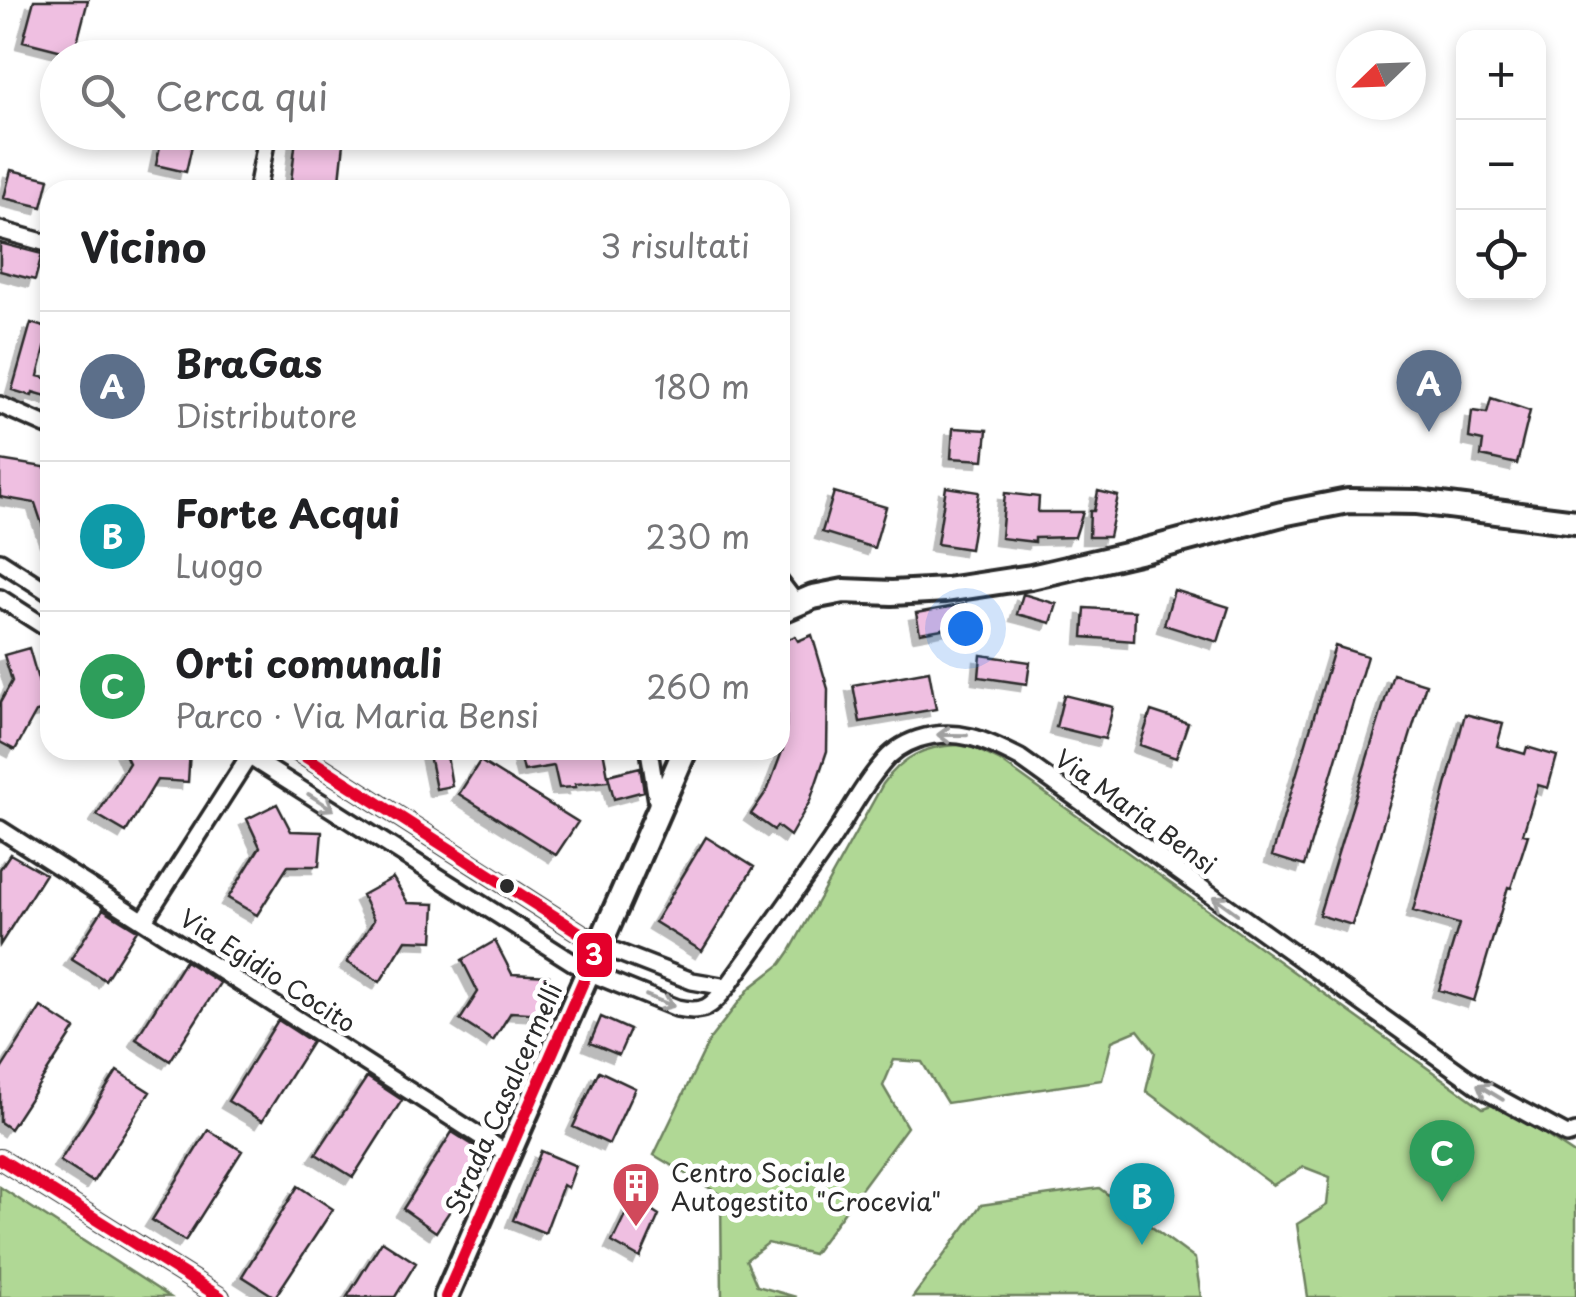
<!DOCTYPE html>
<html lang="it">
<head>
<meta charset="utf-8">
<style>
  body { margin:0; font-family:"Playpen Sans",sans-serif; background:#f2f2f2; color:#202124 }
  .controls { position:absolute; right:30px; top:30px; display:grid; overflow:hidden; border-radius:20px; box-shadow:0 5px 15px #0003 }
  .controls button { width:90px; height:90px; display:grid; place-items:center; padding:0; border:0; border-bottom:2px solid #e0e0e0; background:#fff; color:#202124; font:50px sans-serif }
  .compass { position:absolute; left:1336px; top:30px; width:90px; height:90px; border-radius:50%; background:#fff; box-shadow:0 5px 15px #0003; rotate:247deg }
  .you { position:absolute; left:965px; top:628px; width:35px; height:35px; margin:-25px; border:8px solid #fff; border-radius:50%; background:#1a73e8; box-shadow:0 0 0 15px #1a73e833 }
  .badge { display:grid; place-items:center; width:65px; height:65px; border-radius:50%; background:#d1495b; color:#fff; font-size:32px; font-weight:700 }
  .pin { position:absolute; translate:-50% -82px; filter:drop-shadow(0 2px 5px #0008) }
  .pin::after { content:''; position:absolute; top:52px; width:35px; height:30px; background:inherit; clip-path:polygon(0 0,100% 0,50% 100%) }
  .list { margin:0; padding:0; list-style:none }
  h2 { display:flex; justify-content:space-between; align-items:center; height:130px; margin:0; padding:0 40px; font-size:42px }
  h2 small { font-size:32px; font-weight:400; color:#757577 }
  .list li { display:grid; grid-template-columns:65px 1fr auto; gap:30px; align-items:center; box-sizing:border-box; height:150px; padding:0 40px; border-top:2px solid #e0e0e0 }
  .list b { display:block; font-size:38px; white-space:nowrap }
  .list p { margin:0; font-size:32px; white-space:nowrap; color:#757577 }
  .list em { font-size:32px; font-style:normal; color:#757577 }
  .icon { flex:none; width:55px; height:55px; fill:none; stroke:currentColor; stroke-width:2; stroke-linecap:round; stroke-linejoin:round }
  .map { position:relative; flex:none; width:1576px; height:1297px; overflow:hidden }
  .search { position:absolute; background:#fff; box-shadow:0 5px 15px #0003; left:40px; top:40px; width:750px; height:110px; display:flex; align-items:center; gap:25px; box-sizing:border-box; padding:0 35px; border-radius:55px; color:#757577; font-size:38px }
  .panel { position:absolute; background:#fff; box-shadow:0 5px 15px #0003; left:40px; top:180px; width:750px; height:580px; border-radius:30px }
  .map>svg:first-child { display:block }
</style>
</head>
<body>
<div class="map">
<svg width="1576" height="1297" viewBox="0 0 1576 1297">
  <defs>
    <filter id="shadow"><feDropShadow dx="-7" dy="7" stdDeviation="0" flood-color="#0004"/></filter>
  </defs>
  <rect width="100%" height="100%" fill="#fff"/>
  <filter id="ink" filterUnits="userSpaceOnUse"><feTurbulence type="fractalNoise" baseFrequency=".01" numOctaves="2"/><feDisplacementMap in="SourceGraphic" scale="20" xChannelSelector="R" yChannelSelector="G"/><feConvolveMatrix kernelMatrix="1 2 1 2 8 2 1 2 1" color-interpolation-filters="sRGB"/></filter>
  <g filter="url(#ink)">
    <!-- green -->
    <path fill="#b0d895" stroke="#6e8260" stroke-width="2.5" d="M958 745 974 748 999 760 1483 1108 1497 1103 1576 1155V1297H1308L1297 1224 1327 1205 1330 1177 1304 1167 1273 1185 1146 1091 1155 1052 1138 1030 1112 1041 1102 1080 947 1103 922 1062 894 1060 883 1086 907 1127 813 1254 768 1243 746 1260 757 1286 796 1297H722L721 1195 654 1155 710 1039 750 988 781 964 790 951 883 784C902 757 924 746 958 745Z
      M0 1187 170 1297H0Z
      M1099 1188 1195 1259 1201 1297H913L981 1205Z"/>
    <!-- building -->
    <path fill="#efbfe1" stroke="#2b2b2b" stroke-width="2.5" filter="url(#shadow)" d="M34 0H88L74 54 23 41Z
      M163 132H195L186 172 156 165Z
      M296 138 344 143 339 190H290Z
      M11 170 49 179 42 207 4 198Z
      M0 243 42 254 35 280 0 271Z
      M31 323 50 329 38 376 50 379V397L33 392 32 396 12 390Z
      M1491 398 1530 411 1517 464 1481 456 1483 441 1469 438 1472 411 1487 413Z
      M953 428 987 430 984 460 951 458Z
      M0 460 50 468V538L47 539 35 503 0 497Z
      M946 487 979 492 970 549 937 544Z
      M1098 491 1118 496 1109 537H1089L1090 511H1094Z
      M834 492 886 507 874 548 822 532Z
      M1005 493 1039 497 1038 512H1083L1075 537 1035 538V542L1001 538Z
      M1174 590 1229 607 1218 642 1164 625Z
      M1023 594 1057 604 1051 623 1017 614Z
      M966 604 969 624 920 633 916 613Z
      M1085 608 1135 611 1134 641 1083 637Z
      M812 635 828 689 827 751 810 801 790 836 777 826 774 830 751 814 768 789 783 749 786 727V708L780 678V643L795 636 798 641Z
      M1335 646 1367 656 1304 866 1272 856Z
      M29 648 39 683 50 681V709L36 712 15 750 0 742V703L12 681 4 655Z
      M981 655 1030 662 1027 684 979 677Z
      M929 671 936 709 860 722 853 685Z
      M1393 674 1426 684 1352 925 1319 915Z
      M1064 695 1113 707 1105 739 1056 727Z
      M1151 711 1188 723 1176 758 1140 745Z
      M1465 714 1503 724 1497 746 1525 754 1527 747 1557 756 1548 788 1538 785 1523 834 1528 835 1511 888 1508 887 1474 1001 1439 990 1459 924 1413 911Z
      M123 750H190L188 782 157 780 126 832 97 815 129 763Z
      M428 750H446L452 786 436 789Z
      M546 750H603L609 781 575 784 576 787 559 788 554 766 524 771 520 755Z
      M480 761 578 822 556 855 459 794Z
      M640 767 644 791 614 799 608 775Z
      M277 804 291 831 322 832 319 866H288L257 915 228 898 260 847 247 819Z
      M706 837 754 867 702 951 655 922Z
      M10 854 45 874 0 945V869Z
      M393 878 408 903 435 904 433 941 406 940 380 982 347 962 374 920 362 895Z
      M103 909 137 930 105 980 71 959Z
      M495 941 512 974 549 976 547 1014 511 1012 493 1041 460 1020 478 992 462 960Z
      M185 961 220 983 170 1061 136 1039Z
      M41 1007 75 1029 10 1129 0 1122V1071Z
      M601 1017 630 1030 619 1055 590 1043Z
      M278 1020 312 1042 262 1121 228 1101Z
      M117 1071 150 1092 93 1182 60 1161Z
      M599 1071 635 1088 609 1144 573 1127Z
      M367 1077 402 1100 353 1177 316 1154Z
      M208 1130 242 1151 185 1241 152 1220Z
      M452 1132 487 1154 436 1232 403 1209Z
      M541 1151 576 1166 568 1188 563 1185 545 1233 513 1220Z
      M298 1186 333 1209 275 1297 242 1276Z
      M633 1198 659 1215 640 1258 612 1242Z
      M382 1241 416 1263 395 1297H347Z"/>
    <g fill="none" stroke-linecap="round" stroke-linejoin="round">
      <!-- minor casing -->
      <g stroke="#2b2b2b" stroke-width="22">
        <path id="minor" d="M257 190 268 132
          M0 230 50 244
          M0 405 50 427
          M0 561 50 593
          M780 582 796 603
          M0 598 50 630
          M239 750 588 972 677 1008C704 1014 711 1007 727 987 762 939 796 891 830 842 847 817 861 788 881 765 890 753 903 744 918 739 957 726 987 741 1020 758L1484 1090 1567 1135 1576 1132
          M295 750 599 945 692 981 727 987
          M649 750 658 807
          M0 829 508 1154
          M144 920 249 756
          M0 1159 220 1297"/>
      </g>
      <!-- secondary casing -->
      <g stroke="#2b2b2b" stroke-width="30">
        <path id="secondary" d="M780 611 813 597 844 591 892 593 946 590 1031 577 1143 551 1282 514 1348 501 1417 502 1576 522
          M446 1297 685 750"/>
      </g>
      <!-- minor -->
      <use href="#minor" stroke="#fff" stroke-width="15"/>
      <!-- secondary -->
      <use href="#secondary" stroke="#fff" stroke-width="22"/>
      <!-- bus-1 casing -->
      <g stroke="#fff" stroke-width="20">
        <path id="bus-1" d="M295 750 599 945 446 1297
          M0 1159 220 1297"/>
      </g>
      <!-- bus-1 -->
      <use href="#bus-1" stroke="#e4002b" stroke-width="12"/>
    </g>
    <!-- one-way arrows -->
    <defs><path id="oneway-shaft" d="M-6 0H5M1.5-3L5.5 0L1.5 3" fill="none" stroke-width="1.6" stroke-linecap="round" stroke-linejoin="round" transform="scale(2.5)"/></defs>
    <g stroke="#a0a0a0">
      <use href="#oneway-shaft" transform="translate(952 735) rotate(-179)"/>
      <use href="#oneway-shaft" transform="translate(321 802) rotate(32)"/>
      <use href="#oneway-shaft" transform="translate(1225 905) rotate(-144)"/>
      <use href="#oneway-shaft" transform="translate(660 1001) rotate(22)"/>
      <use href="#oneway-shaft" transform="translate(1490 1092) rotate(-149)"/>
    </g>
  </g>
  <!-- icons -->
  <defs>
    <g id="building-pin" transform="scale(2.5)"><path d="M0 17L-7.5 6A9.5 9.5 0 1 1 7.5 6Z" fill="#d1495b" stroke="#fff"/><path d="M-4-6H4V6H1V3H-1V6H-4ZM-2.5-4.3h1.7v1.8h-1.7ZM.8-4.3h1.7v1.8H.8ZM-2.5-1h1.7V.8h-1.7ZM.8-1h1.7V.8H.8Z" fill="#fff"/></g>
  </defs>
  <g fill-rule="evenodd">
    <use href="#building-pin" x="636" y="1186"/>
  </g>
  <!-- markers -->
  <circle fill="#2b2b2b" stroke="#fff" stroke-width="4" cx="507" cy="886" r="9"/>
  <g text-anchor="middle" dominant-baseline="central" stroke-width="10" stroke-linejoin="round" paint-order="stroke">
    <!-- street labels -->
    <g font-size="25" fill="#2b2b2b" stroke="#fff">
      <text transform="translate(1136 811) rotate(36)">Via Maria Bensi</text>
      <text transform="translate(268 970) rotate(33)">Via Egidio Cocito</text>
      <text transform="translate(503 1098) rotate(-66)">Strada Casalcermelli</text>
    </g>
    <!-- poi labels -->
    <g font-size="25" fill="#2b2b2b" stroke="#fff" text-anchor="start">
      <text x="671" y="1172">Centro Sociale<tspan x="671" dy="29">Autogestito "Crocevia"</tspan></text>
    </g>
  </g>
  <rect stroke="#fff" stroke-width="4" x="575" y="931" width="39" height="48" rx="10" fill="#e4002b"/>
  <g font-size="28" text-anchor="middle" font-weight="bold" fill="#fff">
    <text x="594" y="965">3</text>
  </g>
</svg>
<div class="controls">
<button>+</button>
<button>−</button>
<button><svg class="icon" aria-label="locate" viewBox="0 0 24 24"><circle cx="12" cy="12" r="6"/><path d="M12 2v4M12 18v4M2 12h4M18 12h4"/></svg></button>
</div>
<svg class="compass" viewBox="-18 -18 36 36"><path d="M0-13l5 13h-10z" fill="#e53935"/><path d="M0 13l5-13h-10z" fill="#757577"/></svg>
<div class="you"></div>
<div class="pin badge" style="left:1429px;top:432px;background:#5c6f8a">A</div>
<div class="pin badge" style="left:1142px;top:1245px;background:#0f9aa8">B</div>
<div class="pin badge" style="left:1442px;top:1202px;background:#2e9e5b">C</div>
<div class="search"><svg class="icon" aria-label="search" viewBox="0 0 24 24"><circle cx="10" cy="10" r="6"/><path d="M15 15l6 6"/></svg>Cerca qui</div>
<section class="panel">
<h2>Vicino<small>3 risultati</small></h2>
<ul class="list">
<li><span class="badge" style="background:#5c6f8a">A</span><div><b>BraGas</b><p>Distributore</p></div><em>180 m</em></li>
<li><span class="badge" style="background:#0f9aa8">B</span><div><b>Forte Acqui</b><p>Luogo</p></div><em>230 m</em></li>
<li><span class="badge" style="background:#2e9e5b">C</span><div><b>Orti comunali</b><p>Parco · Via Maria Bensi</p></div><em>260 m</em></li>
</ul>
</section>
</div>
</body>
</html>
